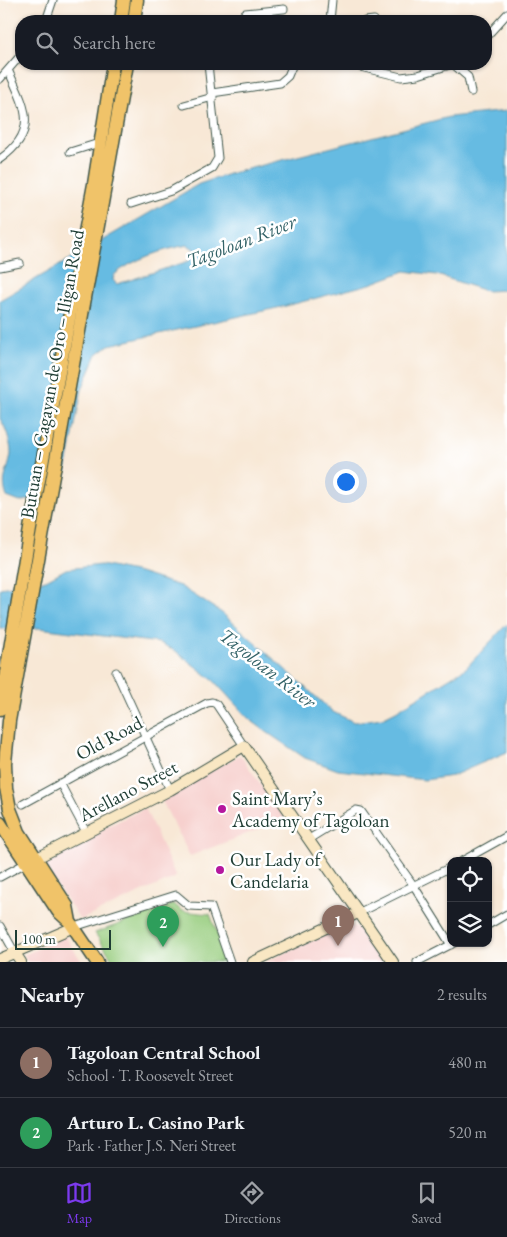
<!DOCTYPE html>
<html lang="en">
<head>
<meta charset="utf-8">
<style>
  body { margin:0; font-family:"EB Garamond",serif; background:#20242c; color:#f1f3f6 }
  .controls { position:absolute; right:15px; bottom:15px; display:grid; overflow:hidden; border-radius:10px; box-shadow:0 1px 4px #0004 }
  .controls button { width:45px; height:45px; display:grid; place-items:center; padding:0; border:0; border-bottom:1px solid #363941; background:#171b24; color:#f1f3f6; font:25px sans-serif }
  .scale { position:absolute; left:15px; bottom:12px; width:96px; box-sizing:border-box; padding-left:5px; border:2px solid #1f3d34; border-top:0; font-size:14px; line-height:18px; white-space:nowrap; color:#1f3d34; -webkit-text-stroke:4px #fff; paint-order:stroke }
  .you { position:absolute; left:345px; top:481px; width:18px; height:18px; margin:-12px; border:4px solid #fff; border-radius:50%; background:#1a73e8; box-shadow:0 0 0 8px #1a73e833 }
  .badge { display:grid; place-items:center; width:32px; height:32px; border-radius:50%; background:#7c3aed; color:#fff; font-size:16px; font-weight:700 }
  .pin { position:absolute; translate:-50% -41px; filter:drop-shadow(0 1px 2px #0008) }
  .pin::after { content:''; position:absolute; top:26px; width:18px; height:15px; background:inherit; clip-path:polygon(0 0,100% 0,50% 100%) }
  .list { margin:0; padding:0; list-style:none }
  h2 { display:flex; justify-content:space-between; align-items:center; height:65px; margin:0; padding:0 20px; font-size:21px }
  h2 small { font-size:16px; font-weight:400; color:#9ea1a6 }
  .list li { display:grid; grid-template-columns:32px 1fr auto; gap:15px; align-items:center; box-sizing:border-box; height:70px; padding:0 20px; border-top:1px solid #363941 }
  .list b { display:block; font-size:19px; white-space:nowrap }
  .list p { margin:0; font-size:16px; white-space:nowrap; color:#9ea1a6 }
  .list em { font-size:16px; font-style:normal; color:#9ea1a6 }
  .icon { flex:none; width:28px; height:28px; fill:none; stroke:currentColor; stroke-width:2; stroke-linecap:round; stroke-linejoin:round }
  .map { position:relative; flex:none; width:507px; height:962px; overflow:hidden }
  .search { position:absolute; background:#171b24; box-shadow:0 1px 4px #0004; left:15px; right:15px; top:15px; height:55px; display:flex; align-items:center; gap:12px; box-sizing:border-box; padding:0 18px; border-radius:20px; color:#9ea1a6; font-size:19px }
  .sheet { height:205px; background:#171b24 }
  nav { display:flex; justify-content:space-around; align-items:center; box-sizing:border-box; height:70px; border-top:1px solid #363941; background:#171b24; font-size:14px; color:#9ea1a6 }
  nav a { display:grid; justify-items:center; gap:2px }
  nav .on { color:#7c3aed }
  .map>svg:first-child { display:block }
</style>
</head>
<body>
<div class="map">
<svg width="507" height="962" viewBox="0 0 507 962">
  <rect width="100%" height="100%" fill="#fff"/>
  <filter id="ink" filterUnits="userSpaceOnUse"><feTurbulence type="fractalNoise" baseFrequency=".02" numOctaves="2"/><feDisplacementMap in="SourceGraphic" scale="10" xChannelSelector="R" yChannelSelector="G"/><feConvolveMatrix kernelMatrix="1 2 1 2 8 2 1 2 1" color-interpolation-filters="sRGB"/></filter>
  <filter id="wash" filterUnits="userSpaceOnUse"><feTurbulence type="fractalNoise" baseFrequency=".0096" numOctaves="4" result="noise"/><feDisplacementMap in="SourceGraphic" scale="20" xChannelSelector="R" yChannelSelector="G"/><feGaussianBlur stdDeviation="1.12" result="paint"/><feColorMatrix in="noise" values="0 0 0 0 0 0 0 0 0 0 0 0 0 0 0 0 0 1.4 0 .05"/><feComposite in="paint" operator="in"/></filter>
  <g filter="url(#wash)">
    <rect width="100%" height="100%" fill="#f8e8d6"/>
    <!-- built -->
    <path fill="#f7d0ce" d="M240 755 285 819 190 856 161 799Z
      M145 808 176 877 80 920 40 860Z
      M346 925 366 930 387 962H266Z
      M65 936 82 962H28L24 955Z"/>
    <!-- green -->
    <path fill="#98cd7f" stroke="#5c855a" d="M174 904 182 911 210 914 228 962H114L95 933Z"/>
    <!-- water -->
    <path fill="#66bbe2" stroke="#427c8b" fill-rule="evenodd" d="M507 111V290L486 291 437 275 405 271 370 284 286 306 109 345 97 354 82 389 66 471 60 486 53 493 20 502 7 497C0 478 9 471 11 454 11 443 6 427 0 419V300L199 184 232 173 449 117ZM188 245 195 250 189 261 127 281 117 284 113 280 114 275C133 259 164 249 188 245Z
      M101 565 139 573 180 586 222 613 333 712 354 722 382 718 396 711 466 668 507 624V752L452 776 425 780 338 770 305 758 268 733 249 719 214 681 177 652 160 643 39 628 0 629V588L46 580 66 569Z"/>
  </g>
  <g filter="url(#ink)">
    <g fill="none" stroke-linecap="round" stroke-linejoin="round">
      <!-- street casing -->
      <g stroke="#40574c" stroke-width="9">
        <path id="street" d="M46 21 53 0
          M240 21 245 13 284 9
          M330 21 332 0
          M365 21 374 20
          M486 37 507 14
          M348 64 401 77 418 75 453 64
          M453 64 468 77 471 92
          M0 79 21 55
          M212 93 280 83 288 76 293 64
          M184 105 213 97
          M70 152 99 143
          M0 159C40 131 25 107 8 70
          M131 204 171 191 212 168 218 158 208 64
          M0 267 20 263
          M116 672 170 790
          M60 783 86 832
          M23 804 207 703 212 702 216 704 244 746
          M309 839 356 810 361 811 414 886 451 945
          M462 861 507 836
          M0 877 26 863
          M358 913 451 867
          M488 925 507 914
          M0 926 15 953
          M74 927 176 895 189 906 211 907 230 962
          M417 962 454 943"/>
      </g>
      <!-- secondary casing -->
      <g stroke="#40574c" stroke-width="12">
        <path id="secondary" d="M31 861 170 790 244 746 393 962
          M15 953 21 962
          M0 959 74 927
          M253 962 358 913"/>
      </g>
      <!-- highway casing -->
      <g stroke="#40574c" stroke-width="15">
        <path id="highway" d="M121 21 124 0
          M134 21 137 0
          M0 709 31 523 94 184 113 64
          M0 823 58 911 70 922 97 962
          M70 922 67 906 19 832 10 809 6 788 5 763 9 721 127 64"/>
      </g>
      <!-- street -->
      <use href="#street" stroke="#fff" stroke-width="7"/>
      <!-- secondary -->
      <use href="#secondary" stroke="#f9e7c3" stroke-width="10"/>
      <!-- highway -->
      <use href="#highway" stroke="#f0c369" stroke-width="12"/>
    </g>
  </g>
  <!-- markers -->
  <g fill="#b5179e" stroke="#fff" stroke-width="2">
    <circle cx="222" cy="809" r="5"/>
    <circle cx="220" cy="870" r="5"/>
  </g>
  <g text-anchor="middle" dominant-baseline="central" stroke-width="5" stroke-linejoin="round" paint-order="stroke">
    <!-- street labels -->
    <g font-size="19" fill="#1f3d34" stroke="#fff">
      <text transform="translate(52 374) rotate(-80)">Butuan – Cagayan de Oro – Iligan Road</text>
      <text transform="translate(109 738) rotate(-28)">Old Road</text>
      <text transform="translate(128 791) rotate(-28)">Arellano Street</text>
    </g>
    <!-- poi labels -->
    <g font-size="19" fill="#1f3d34" stroke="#fff" text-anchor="start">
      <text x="232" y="798">Saint Mary’s<tspan x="232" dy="22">Academy of Tagoloan</tspan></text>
      <text x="230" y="859">Our Lady of<tspan x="230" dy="22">Candelaria</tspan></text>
    </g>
    <!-- water labels -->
    <g font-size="20" font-style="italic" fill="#346368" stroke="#fff">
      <text transform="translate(241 241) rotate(-21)">Tagoloan River</text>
      <text transform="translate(268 668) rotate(38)">Tagoloan River</text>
    </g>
  </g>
</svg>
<div class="controls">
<button><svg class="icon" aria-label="locate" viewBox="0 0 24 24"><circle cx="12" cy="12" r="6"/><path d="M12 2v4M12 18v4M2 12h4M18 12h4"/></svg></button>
<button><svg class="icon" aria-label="layers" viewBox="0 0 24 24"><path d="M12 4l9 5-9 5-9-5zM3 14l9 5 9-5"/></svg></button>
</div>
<div class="scale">100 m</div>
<div class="you"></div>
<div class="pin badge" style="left:338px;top:946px;background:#8d6e63">1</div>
<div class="pin badge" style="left:163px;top:947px;background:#2e9e5b">2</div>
<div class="search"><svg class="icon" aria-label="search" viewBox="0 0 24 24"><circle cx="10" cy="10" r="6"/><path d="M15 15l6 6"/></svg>Search here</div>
</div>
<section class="sheet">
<h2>Nearby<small>2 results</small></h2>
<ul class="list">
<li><span class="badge" style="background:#8d6e63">1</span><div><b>Tagoloan Central School</b><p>School · T. Roosevelt Street</p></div><em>480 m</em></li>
<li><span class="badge" style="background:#2e9e5b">2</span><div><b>Arturo L. Casino Park</b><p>Park · Father J.S. Neri Street</p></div><em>520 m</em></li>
</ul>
</section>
<nav>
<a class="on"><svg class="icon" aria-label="map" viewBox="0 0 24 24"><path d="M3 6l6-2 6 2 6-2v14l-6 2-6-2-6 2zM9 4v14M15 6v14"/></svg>Map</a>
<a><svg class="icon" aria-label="directions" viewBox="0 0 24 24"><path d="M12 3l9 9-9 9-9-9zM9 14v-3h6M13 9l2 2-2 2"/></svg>Directions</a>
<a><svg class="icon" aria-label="saved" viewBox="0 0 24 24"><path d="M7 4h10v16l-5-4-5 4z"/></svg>Saved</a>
</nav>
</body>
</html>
